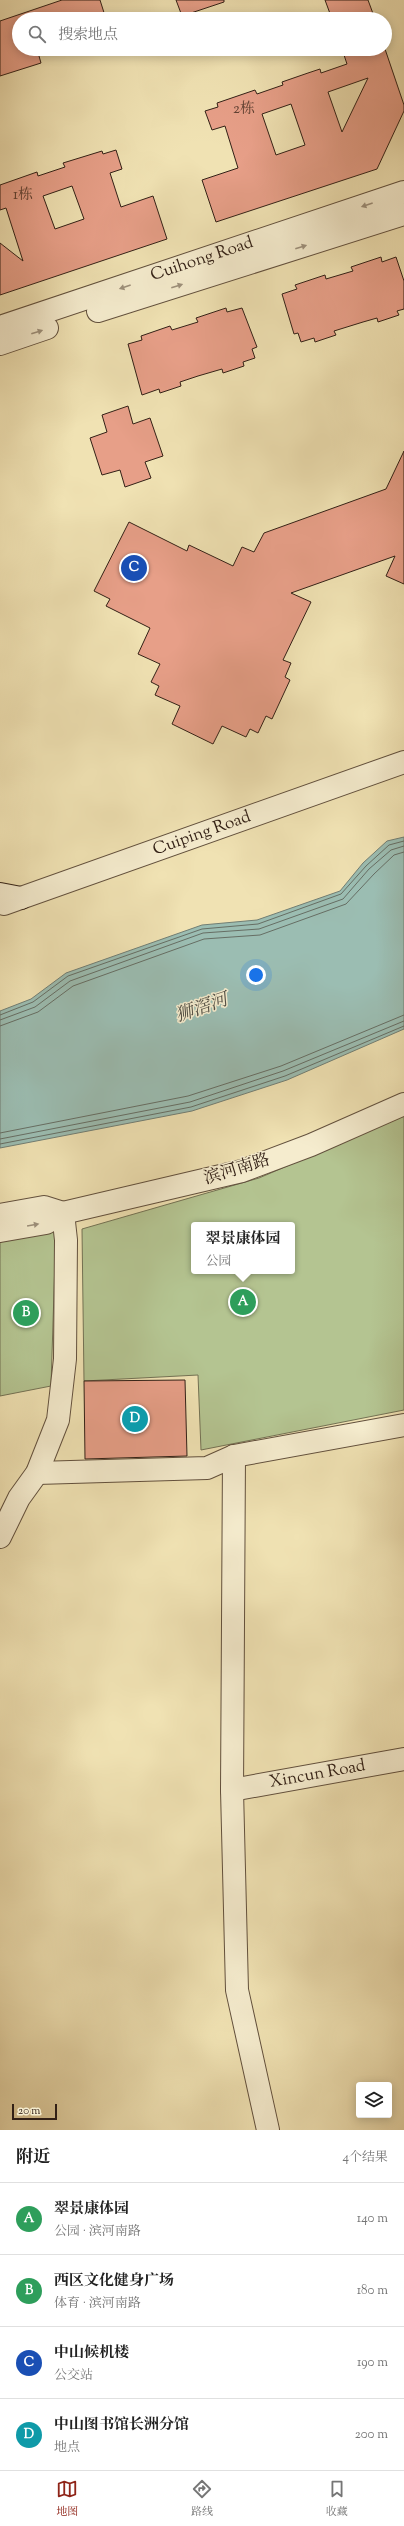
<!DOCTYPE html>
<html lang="zh">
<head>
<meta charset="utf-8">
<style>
  body { margin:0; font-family:"Sorts Mill Goudy","Noto Serif SC",serif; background:#f6f6f6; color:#222 }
  .controls { position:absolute; right:12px; bottom:12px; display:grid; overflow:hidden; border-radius:4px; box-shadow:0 2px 10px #0003 }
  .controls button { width:36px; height:36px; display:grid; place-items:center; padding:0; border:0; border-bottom:1px solid #e0e0e0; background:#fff; color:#222; font:20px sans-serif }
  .scale { position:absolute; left:12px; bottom:10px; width:45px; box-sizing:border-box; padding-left:4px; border:2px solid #322016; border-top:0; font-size:11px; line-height:14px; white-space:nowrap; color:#322016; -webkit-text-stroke:3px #f5ecce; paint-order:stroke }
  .you { position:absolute; left:256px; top:975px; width:14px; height:14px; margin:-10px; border:3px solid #fff; border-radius:50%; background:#1a73e8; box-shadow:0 0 0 6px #1a73e833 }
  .badge { display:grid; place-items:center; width:26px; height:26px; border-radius:50%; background:#8f2418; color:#fff; font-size:13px; font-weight:700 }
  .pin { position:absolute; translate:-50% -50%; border:2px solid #fff; box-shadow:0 1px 4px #0006 }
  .popup { position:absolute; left:191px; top:1222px; width:104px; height:52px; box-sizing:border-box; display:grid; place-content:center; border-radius:4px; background:#fff; filter:drop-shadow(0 1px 3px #0005); font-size:13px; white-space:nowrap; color:#767676 }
  .popup b { font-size:15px; color:#222 }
  .popup::after { content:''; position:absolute; left:50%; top:100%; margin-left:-8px; border:8px solid transparent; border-top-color:#fff }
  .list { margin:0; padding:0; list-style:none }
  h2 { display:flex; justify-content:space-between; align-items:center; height:52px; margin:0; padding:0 16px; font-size:17px }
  h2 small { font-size:13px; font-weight:400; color:#767676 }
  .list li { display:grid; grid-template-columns:26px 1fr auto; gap:12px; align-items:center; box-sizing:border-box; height:72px; padding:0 16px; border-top:1px solid #e0e0e0 }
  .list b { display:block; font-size:15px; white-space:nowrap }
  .list p { margin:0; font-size:13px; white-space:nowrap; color:#767676 }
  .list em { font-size:13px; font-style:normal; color:#767676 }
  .icon { flex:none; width:22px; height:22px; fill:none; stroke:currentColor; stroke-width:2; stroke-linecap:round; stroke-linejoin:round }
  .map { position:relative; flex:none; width:404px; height:2130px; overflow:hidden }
  .search { position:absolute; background:#fff; box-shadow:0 2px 10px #0003; left:12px; right:12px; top:12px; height:44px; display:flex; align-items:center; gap:10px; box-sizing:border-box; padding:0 14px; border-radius:22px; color:#767676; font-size:15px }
  .sheet { height:340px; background:#fff }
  nav { display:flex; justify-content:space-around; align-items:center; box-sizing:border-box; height:56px; border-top:1px solid #e0e0e0; background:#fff; font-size:11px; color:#767676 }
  nav a { display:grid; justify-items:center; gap:2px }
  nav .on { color:#8f2418 }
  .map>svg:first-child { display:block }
</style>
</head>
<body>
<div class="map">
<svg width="404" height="2130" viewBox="0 0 404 2130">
  <rect width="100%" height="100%" fill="#f0e2b3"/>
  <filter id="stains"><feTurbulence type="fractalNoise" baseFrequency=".005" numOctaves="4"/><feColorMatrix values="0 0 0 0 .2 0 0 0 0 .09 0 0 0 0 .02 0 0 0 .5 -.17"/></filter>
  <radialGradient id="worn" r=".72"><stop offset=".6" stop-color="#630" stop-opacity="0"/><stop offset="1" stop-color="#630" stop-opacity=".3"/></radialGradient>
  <!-- green -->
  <path fill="#b4c491" stroke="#737254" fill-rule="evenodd" d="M404 1116V1410L201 1450 198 1375 84 1381 82 1229 259 1178ZM194 1225H292V1271H194Z
    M56 1229 51 1386 0 1396V1239Z"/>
  <!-- water -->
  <path fill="#9bbdb2" stroke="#717e74" d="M404 837V1029L287 1080 192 1111 0 1148V1011L31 999 66 973 202 925 257 920 340 891 363 863 387 841Z"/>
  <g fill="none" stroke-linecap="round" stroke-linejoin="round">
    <!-- shore -->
    <path stroke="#666e64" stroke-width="1" d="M0 1015 33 1002 68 976 202 929 258 924 341 894 366 866 389 845 404 841
      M0 1020 35 1007 70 981 203 933 259 929 343 899 369 869 391 850 404 846
      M0 1026 38 1012 73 986 204 939 260 935 346 904 374 874 394 855 404 852
      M0 1133 188 1096 281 1066 404 1015
      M0 1139 190 1102 283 1071 404 1021
      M0 1144 191 1107 285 1076 404 1026"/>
  </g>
  <!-- building -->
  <path fill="#e79f88" stroke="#322016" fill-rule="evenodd" d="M62 0H100L106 19H19V49H37L41 63 0 76V21Z
    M176 0H224V2L182 16Z
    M325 0H368L375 19H332Z
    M342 49H385L404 105V111L377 169 216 222 202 180 238 168 225 126 212 130 205 111 218 107 217 103 255 90 257 94 283 85 282 82 308 73 320 69 321 73 347 64ZM368 78 342 132 328 92ZM291 104 305 145 276 155 262 114Z
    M116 150 122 169 110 173 121 207 153 196 167 239 0 295V243L23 261 6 208 0 210V185L37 172 38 176 65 167 63 163 102 151 103 154ZM72 186 84 219 55 229 43 196Z
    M381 257 382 262 396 257 404 281V309L397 311 399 315 378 322 377 318 363 322 334 331 336 335 315 342 314 338 301 342 298 333 294 334 282 294 297 289 295 285 325 275 326 279 353 271 351 267Z
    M226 308 227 312 242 308 257 347 252 349 255 358 243 362 244 366 223 373 222 369 198 376 180 382 181 386 160 393 159 389 142 395 128 344 142 340 141 336 170 326 172 330 198 322 196 318Z
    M128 406 133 424 150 418 163 456 145 462 151 478 125 487 120 470 102 475 90 438 107 432 102 415Z
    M404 451V584L386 576 395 556 291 593 311 602 283 660 291 663 285 677 290 680 272 719 266 716 258 733 250 729 246 737 222 726 213 744 172 724 180 706 155 695 159 686 151 682 160 664 138 654 150 628 106 606 110 599 94 591 129 522 187 551 189 545 233 566 242 547 254 552 264 533 386 489Z
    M185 1380 187 1456 85 1459 84 1381Z"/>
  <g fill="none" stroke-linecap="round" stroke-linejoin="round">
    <!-- tertiary casing -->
    <g stroke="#62503d" stroke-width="24">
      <g id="tertiary">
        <path d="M98 311 404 214"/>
        <path id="s1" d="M0 327 404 192"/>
        <path d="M0 344 47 328"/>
        <path id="s2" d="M4 904 404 762"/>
        <path d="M0 1215 44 1207 63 1213"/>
        <path d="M0 1231 46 1223 63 1213 242 1171 311 1145 404 1104"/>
        <path d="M234 1456 232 1790 237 1990 268 2130"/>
        <path d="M37 1473 207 1468 234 1456 404 1425"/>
        <path d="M0 1537 19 1498 37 1473 58 1420 65 1359 66 1240 63 1213"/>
        <path id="s3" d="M232 1790 404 1759"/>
      </g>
    </g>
    <!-- secondary casing -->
    <g stroke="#322016" stroke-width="24">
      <path id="secondary" d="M0 894 21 898"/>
    </g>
    <!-- tertiary -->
    <use href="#tertiary" stroke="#f5ecce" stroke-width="22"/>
    <!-- secondary -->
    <use href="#secondary" stroke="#f5ecce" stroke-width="22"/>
  </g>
  <!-- one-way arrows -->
  <defs><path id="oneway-solid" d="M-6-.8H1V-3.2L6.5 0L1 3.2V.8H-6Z"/></defs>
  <g fill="#9d907b">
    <use href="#oneway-solid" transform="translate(367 205) rotate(161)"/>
    <use href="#oneway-solid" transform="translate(301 247) rotate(-18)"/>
    <use href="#oneway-solid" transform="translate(177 286) rotate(-18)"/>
    <use href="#oneway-solid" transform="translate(125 287) rotate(161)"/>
    <use href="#oneway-solid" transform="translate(37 332) rotate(-18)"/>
    <use href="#oneway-solid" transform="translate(33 1225) rotate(-10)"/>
  </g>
  <g text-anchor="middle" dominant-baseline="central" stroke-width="3" stroke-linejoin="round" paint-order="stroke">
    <!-- number labels -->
    <g font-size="15" fill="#5f4032">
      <text x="244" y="109">2栋</text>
      <text x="23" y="195">1栋</text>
    </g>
    <!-- street labels -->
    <g font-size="17" fill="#322016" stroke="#f5ecce">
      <text stroke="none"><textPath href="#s1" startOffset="213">Cuihong Road</textPath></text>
      <text stroke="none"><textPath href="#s2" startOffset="210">Cuiping Road</textPath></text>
      <text transform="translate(237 1170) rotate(-17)">滨河南路</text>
      <text stroke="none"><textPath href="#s3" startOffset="87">Xincun Road</textPath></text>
    </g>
    <!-- water labels -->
    <g font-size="18" font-style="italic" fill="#524f45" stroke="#f5ecce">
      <text transform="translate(202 1009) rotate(-19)">狮滘河</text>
    </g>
  </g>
  <rect width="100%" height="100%" filter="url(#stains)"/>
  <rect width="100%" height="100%" fill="url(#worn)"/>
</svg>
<div class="controls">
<button><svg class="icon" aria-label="layers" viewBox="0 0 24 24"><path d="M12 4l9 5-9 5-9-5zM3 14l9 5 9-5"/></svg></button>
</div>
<div class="scale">20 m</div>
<div class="you"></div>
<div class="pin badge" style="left:243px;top:1302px;background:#2e9e5b">A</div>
<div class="popup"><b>翠景康体园</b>公园</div>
<div class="pin badge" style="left:26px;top:1313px;background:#2e9e5b">B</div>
<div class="pin badge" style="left:134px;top:568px;background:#1a4fb4">C</div>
<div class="pin badge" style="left:135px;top:1419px;background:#0f9aa8">D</div>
<div class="search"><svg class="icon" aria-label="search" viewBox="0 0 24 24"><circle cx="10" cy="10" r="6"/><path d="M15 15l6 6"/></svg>搜索地点</div>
</div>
<section class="sheet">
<h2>附近<small>4个结果</small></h2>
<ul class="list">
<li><span class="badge" style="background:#2e9e5b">A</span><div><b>翠景康体园</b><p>公园 · 滨河南路</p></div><em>140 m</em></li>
<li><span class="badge" style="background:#2e9e5b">B</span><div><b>西区文化健身广场</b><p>体育 · 滨河南路</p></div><em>180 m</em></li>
<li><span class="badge" style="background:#1a4fb4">C</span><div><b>中山候机楼</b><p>公交站</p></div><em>190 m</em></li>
<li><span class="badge" style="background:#0f9aa8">D</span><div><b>中山图书馆长洲分馆</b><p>地点</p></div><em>200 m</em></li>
</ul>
</section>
<nav>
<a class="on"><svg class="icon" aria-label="map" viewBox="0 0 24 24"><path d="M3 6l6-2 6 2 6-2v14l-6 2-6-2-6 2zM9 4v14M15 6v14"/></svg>地图</a>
<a><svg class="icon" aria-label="directions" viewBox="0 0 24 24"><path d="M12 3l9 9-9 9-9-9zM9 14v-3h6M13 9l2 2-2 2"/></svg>路线</a>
<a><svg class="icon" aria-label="saved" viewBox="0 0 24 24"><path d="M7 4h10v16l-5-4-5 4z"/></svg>收藏</a>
</nav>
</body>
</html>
